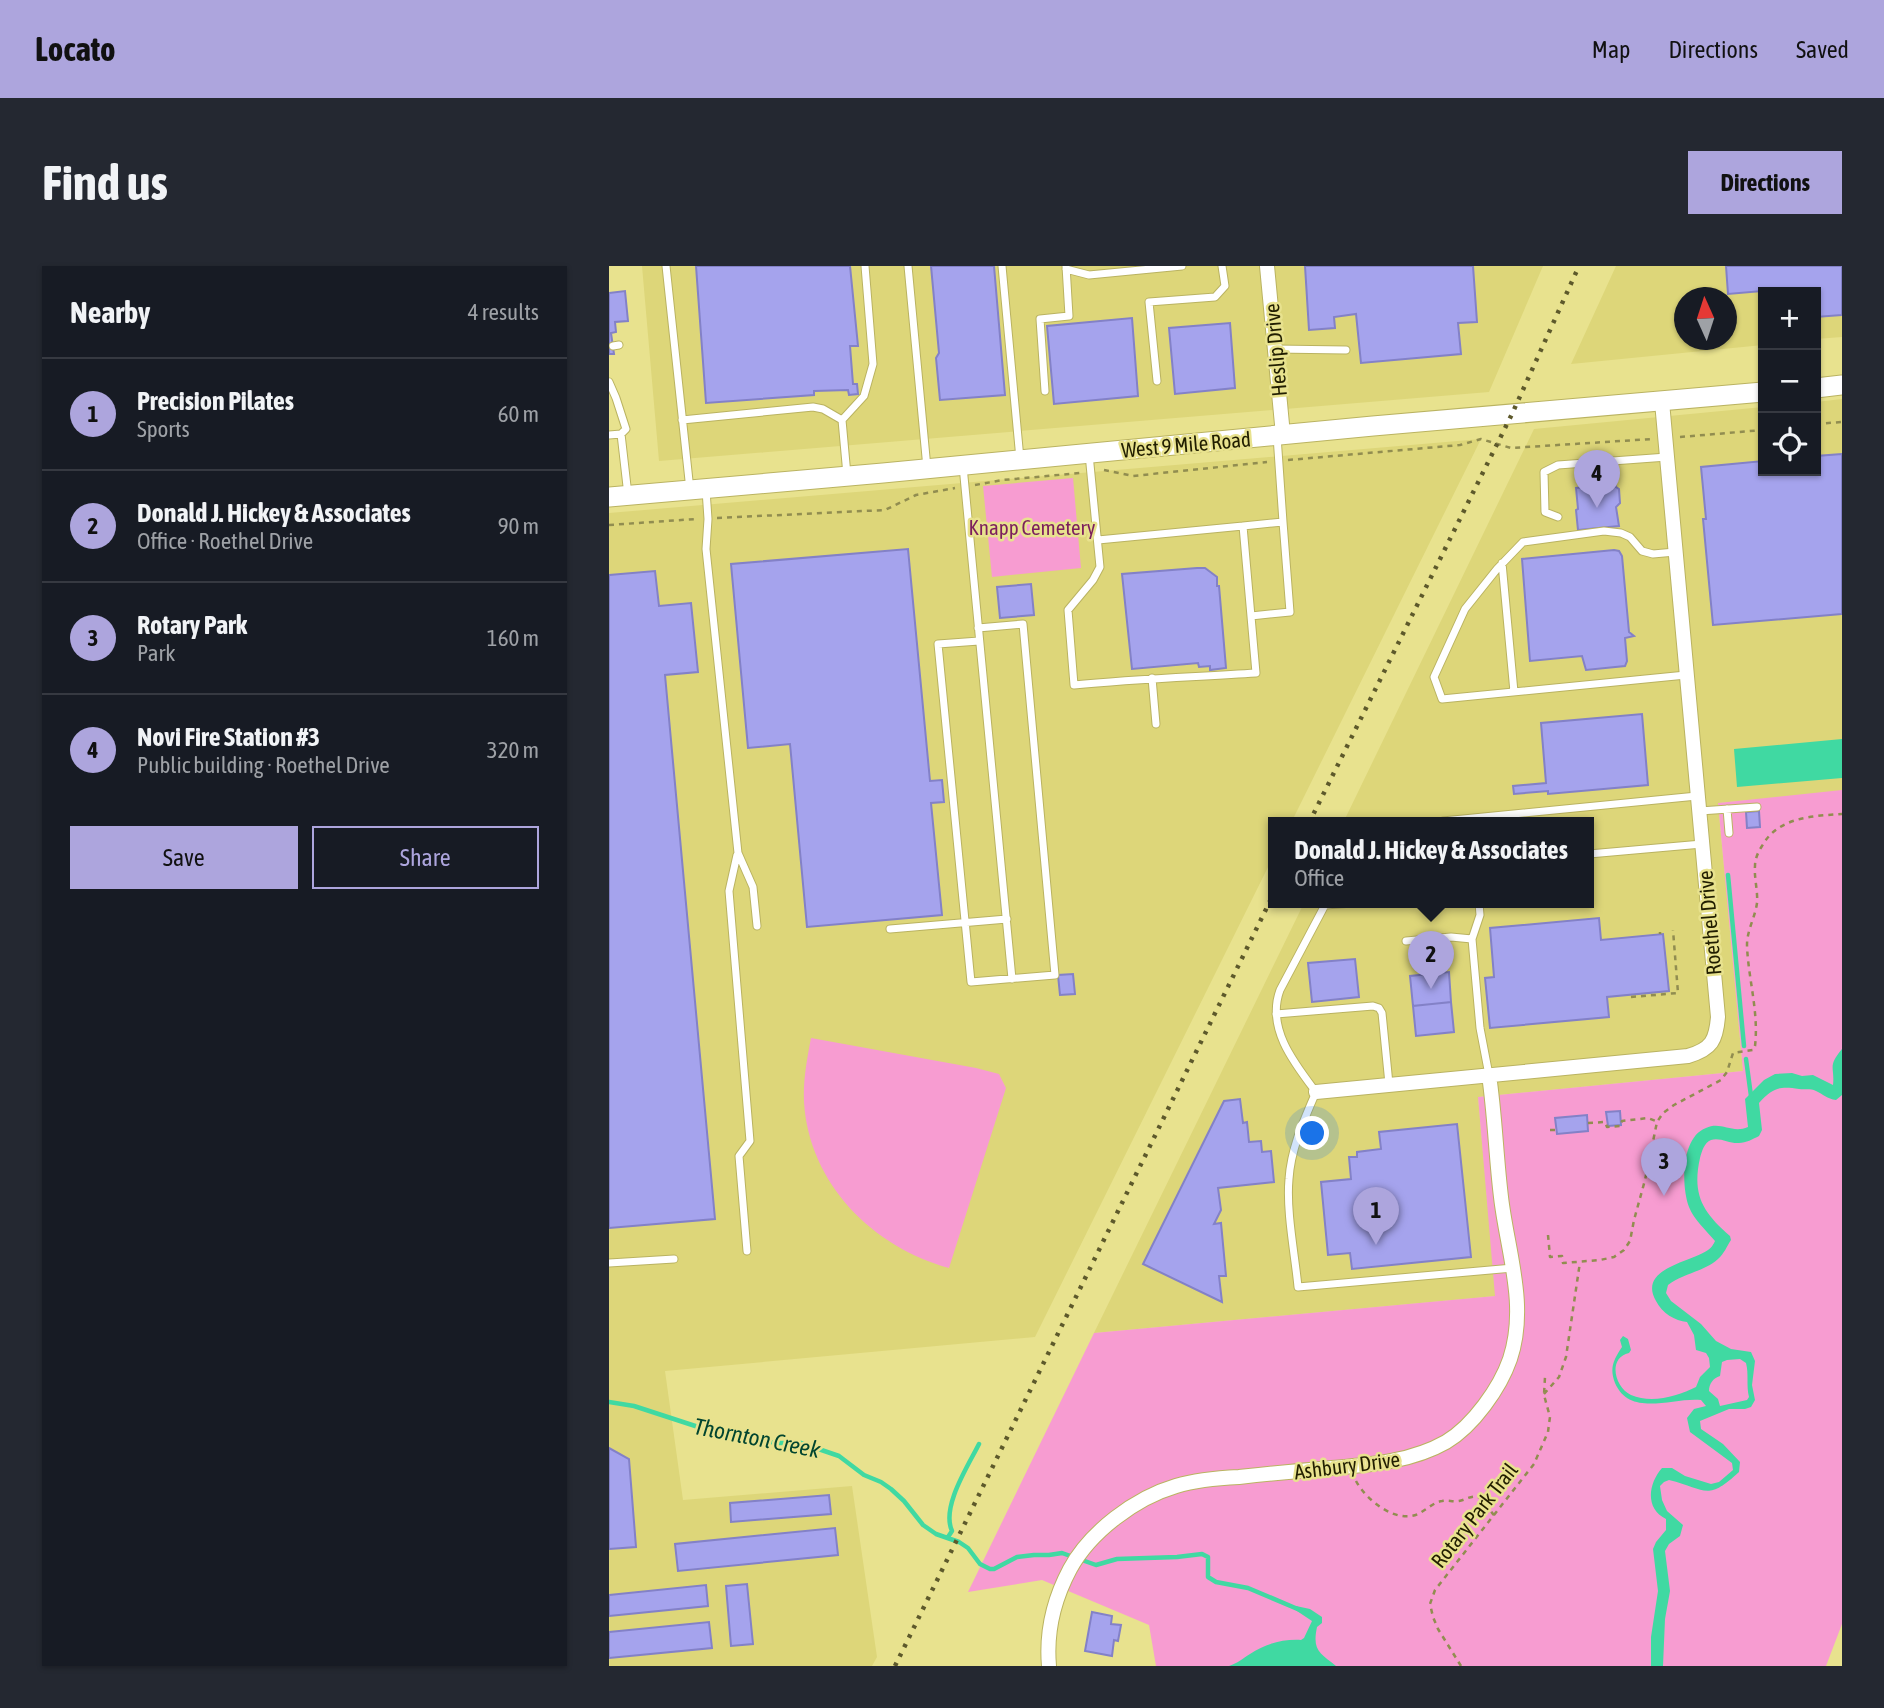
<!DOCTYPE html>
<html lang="en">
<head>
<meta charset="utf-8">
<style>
  body { margin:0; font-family:"Asap Condensed",sans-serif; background:#242831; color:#f1f3f6 }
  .controls { position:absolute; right:21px; top:21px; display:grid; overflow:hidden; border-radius:0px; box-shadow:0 2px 5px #0004 }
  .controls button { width:63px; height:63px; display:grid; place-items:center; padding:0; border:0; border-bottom:2px solid #363941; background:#171b24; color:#f1f3f6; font:35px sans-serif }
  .compass { position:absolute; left:1065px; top:21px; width:63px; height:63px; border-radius:50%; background:#171b24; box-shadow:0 2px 5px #0004; rotate:357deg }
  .you { position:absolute; left:704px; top:868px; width:24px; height:24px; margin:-18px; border:5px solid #fff; border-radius:50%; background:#1a73e8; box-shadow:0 0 0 10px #1a73e833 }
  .badge { display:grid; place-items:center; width:46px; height:46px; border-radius:50%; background:#ada5dd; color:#111; font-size:23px; font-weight:700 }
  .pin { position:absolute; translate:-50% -58px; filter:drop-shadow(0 2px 4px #0008) }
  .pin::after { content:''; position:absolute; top:37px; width:24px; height:21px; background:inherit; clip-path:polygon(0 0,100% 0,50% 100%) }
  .popup { position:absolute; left:659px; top:551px; width:326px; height:91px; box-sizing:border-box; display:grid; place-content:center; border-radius:0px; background:#171b24; filter:drop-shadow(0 2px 5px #0005); font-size:23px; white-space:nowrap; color:#9ea1a6 }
  .popup b { font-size:26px; color:#f1f3f6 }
  .popup::after { content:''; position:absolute; left:50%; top:100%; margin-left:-14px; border:14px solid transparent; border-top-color:#171b24 }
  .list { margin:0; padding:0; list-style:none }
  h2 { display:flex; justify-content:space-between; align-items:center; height:91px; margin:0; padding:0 28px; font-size:30px }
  h2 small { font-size:23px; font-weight:400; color:#9ea1a6 }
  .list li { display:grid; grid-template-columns:46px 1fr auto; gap:21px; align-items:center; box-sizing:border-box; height:112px; padding:0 28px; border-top:2px solid #363941 }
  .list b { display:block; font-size:26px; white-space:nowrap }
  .list p { margin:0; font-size:23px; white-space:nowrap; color:#9ea1a6 }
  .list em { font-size:23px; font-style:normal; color:#9ea1a6 }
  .actions { display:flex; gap:14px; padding:21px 28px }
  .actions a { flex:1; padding:16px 0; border:2px solid #ada5dd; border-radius:0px; text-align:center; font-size:24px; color:#ada5dd }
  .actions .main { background:#ada5dd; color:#111 }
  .icon { flex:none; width:38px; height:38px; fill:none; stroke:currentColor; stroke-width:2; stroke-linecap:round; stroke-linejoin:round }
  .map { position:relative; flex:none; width:1233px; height:1400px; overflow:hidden; border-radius:0px }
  header { display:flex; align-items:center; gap:42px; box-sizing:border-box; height:98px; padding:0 35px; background:#ada5dd; color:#111 }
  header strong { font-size:33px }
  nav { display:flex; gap:38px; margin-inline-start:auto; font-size:24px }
  .intro { display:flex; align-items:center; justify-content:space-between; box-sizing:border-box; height:168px; padding:0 42px }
  h1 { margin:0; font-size:49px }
  .button { padding:18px 32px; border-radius:0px; background:#ada5dd; color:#111; font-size:24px; font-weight:700 }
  main { display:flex; gap:42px; padding:0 42px }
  aside { flex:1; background:#171b24; border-radius:0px; box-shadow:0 2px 5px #0004 }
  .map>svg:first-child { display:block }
</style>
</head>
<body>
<header>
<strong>Locato</strong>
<nav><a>Map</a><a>Directions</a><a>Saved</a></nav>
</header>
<div class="intro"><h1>Find us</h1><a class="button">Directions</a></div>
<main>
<aside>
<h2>Nearby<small>4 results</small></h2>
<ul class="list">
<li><span class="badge">1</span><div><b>Precision Pilates</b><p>Sports</p></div><em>60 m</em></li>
<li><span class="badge">2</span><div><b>Donald J. Hickey &amp; Associates</b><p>Office · Roethel Drive</p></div><em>90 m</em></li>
<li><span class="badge">3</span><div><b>Rotary Park</b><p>Park</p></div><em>160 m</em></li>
<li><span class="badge">4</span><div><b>Novi Fire Station #3</b><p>Public building · Roethel Drive</p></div><em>320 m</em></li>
</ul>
<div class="actions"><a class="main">Save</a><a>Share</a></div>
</aside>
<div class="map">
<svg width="1233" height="1400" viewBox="0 0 1233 1400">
  <rect width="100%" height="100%" fill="#e8e28e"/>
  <!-- built -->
  <path fill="#ddd679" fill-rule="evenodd" d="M33 0H934L880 126 50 195Z
    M1007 0H1233V71L1207 73V26H1154V79L962 98ZM1076 32H1118V74H1076Z
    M1233 133V525L1109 537 1134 805 869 831 887 1030 485 1067 695 637H980V557H734L925 163 1154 141V205H1207V136Z
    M872 173 682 557H664V591L426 1071 56 1105 74 1234 243 1220 268 1391 263 1400H0V247Z"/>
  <!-- green -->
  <path fill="#f79cd1" d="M464 212 472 302 383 311 374 220Z
    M1233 524V1358L1217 1400H547L540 1359 433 1314 359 1326 485 1067 886 1030 869 831 1134 805 1109 537Z
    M202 772 367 802 390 808 397 822 340 1002C264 981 200 918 195 836 194 814 198 793 202 772Z"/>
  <!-- water -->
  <path fill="#40d9a2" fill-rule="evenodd" d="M1233 473V512L1128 521 1125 483Z
    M1233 783V829L1227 834C1218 833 1214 828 1207 825 1201 822 1196 824 1190 823 1170 820 1164 822 1150 837L1153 864 1150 870C1144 873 1137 877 1130 877 1121 878 1111 871 1102 874 1095 877 1093 885 1091 892 1083 928 1093 946 1121 970L1122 974C1118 980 1115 988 1109 993 1095 1006 1074 1007 1059 1019L1057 1027 1062 1035 1092 1058 1107 1075 1122 1083 1142 1086 1146 1095 1143 1119 1146 1134 1142 1141 1136 1143H1120L1091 1155 1092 1163 1114 1178 1131 1196 1130 1206C1098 1236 1097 1223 1060 1214L1055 1216 1051 1220 1053 1234 1058 1245 1074 1259 1071 1270 1060 1278 1056 1285 1061 1325 1056 1353 1054 1400H1042V1371L1049 1325 1044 1283 1047 1276 1057 1264V1253C1036 1243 1039 1218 1053 1202H1063L1076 1210 1102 1218 1110 1216 1124 1204 1123 1197 1081 1166 1078 1152 1085 1143 1097 1140 1092 1134C1064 1131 1021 1152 1006 1117 1000 1102 1005 1093 1013 1081L1011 1074 1014 1070 1019 1073 1022 1084 1020 1087C998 1092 1006 1122 1022 1129 1043 1138 1069 1130 1087 1121L1091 1111 1101 1101 1100 1092 1097 1087 1087 1084 1085 1069 1078 1056C1066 1055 1053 1047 1047 1035 1028 1002 1083 996 1099 984 1103 981 1104 979 1106 975 1097 964 1085 954 1080 941 1072 920 1072 871 1097 862 1112 855 1123 868 1139 861L1136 833 1155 814 1166 808 1183 807 1193 810 1204 809 1224 819C1226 801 1218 801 1233 783ZM1131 1093 1137 1097C1140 1108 1137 1119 1140 1131L1138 1134 1111 1140 1109 1133 1100 1125C1100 1118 1104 1112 1111 1110L1113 1096 1118 1094Z
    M687 1340 701 1343 713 1351V1357L708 1361C703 1385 711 1387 727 1400H620C629 1397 633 1393 641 1388 656 1378 673 1373 692 1374L695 1372 703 1355 685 1343Z"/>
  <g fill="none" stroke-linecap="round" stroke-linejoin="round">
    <!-- stream -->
    <path stroke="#40d9a2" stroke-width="4.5" d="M1119 609 1135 780
      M1137 793 1142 830
      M0 1136 25 1140 120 1171 170 1177H192L230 1190 255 1209 272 1216 282 1223 295 1235 314 1259 327 1268 350 1276 359 1282 371 1298 381 1303H385L408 1291 425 1289H440L453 1287 487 1299 508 1293 568 1291 593 1288 599 1291V1311L607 1316 639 1322 691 1344
      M339 1271 343 1265C332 1241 359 1200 370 1178"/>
  </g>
  <!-- building -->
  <path fill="#a5a3ed" stroke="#8381c7" stroke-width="2" d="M87 0H241L249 80H241L244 118H248L249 128 240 129 239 124 205 125V129L97 137Z
    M322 0H385L396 129 331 134 327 92 330 87Z
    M696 0H864L868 56 849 57 852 88 752 97 747 48 725 51 726 62 700 64Z
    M1117 0H1233V49L1207 51V26H1178V23L1119 28Z
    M16 25 19 55 6 56 7 66 2 67 5 88H0V27Z
    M523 52 529 130 445 138 438 60Z
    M621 57 626 122 566 128 560 62Z
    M1233 188V348L1104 359 1094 253H1097L1092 201 1154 195V205H1207V190Z
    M1006 218 1007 221 1010 223 1011 237 1007 241 1010 260 969 264 967 244 969 243 967 222Z
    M299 283 321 515 333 514 335 536 322 537 333 649 198 661 181 478 139 482 122 298Z
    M1005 284 1010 285 1013 290 1020 366 1025 370 1016 372 1018 395 1016 400 977 404 973 390 921 395 913 293Z
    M588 302H596L608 311V320H610L617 402 601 404V400L590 401 589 397 523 403 513 308Z
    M46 305 50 340 82 337 89 406 56 409 106 953 0 962V309Z
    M422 318 425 349 391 352 388 321Z
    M1033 448 1039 519 939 528V525L905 528 904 520 937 517 932 457Z
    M1150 545 1151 561 1138 562 1137 546Z
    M990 652 992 674 1054 668 1060 725 998 731 1000 751 881 762 876 712 885 711 881 662Z
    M746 693 750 731 703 736 699 697Z
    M840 706 842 736 804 740 801 710Z
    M464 708 466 728 451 729 449 709Z
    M842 736 845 766 807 770 804 740Z
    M631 833 634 857 638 856 640 876 652 875 653 886 662 885 665 916 609 922 612 944 605 958 612 957 617 1010H610L613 1036 534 998 615 835Z
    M1011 845 1012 859 999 860 997 846Z
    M978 849 979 865 948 868 946 852Z
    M848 858 862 991 743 1003 741 987 719 989 712 916 742 913 740 891H748V886L772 883 770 866Z
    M0 1182 20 1193 27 1281 0 1283Z
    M220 1229 222 1248 122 1256 121 1237Z
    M226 1262 229 1289 69 1305 66 1278Z
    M138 1318 144 1378 122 1380 117 1320Z
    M97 1319 99 1340 0 1350V1329Z
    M483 1346 503 1350 502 1358 512 1359 509 1375 505 1374 503 1390 476 1385Z
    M100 1356 103 1382 0 1392V1366Z"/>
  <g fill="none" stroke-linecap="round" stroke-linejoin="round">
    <!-- lane casing -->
    <g stroke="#bab361" stroke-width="9">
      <path id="lane" d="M57 0 81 224
        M299 0 318 202
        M393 0 411 193
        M457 3 480 9 573 0
        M4 80 10 79
        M666 83 737 84
        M548 115 540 36 606 31 616 20 613 0
        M0 116 7 132 17 163 12 168 0 169
        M436 125 431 53 460 50 457 0
        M73 154 204 141 214 143 233 154
        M12 168 19 229
        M668 170 674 256
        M480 188 491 301 484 314 459 344 465 419C526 413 586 411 647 407L634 260 674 256 681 346 642 350
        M354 200 403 713
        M238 209 233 154 255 130 264 98 256 0
        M97 224 99 253 97 283 129 587 144 621 148 660
        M949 251 936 246 935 206 949 199 1058 191
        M489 274 634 260
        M1066 286 1044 288 1033 285 1021 271 1012 267 995 265 914 276 888 303 856 343 825 411 833 433 1077 409
        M893 297 905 426
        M369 362 414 358 446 709 362 716 329 378 370 375
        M543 412 547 458
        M1118 543 1120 567
        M1091 545 1148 541
        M834 555 1088 530
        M980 588 1093 578
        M128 589 120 625 141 875 130 890 138 985
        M744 637 716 639 671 724C657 762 685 797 707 826 695 854 682 882 680 913 677 945 686 989 689 1021L904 1002
        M870 637 871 649 863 673 871 762 880 809
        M281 663 398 653
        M797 675 842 671 863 673
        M667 748 764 740 770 742 773 747 780 818
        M0 997 65 993"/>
    </g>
    <!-- street casing -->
    <g stroke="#bab361" stroke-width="16">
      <path id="street" d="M658 0 674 169
        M707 826 1079 790C1103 783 1107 774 1109 751L1053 136
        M440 1400C437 1366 445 1333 461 1303 481 1266 526 1232 567 1220 587 1214 609 1212 630 1211 658 1208 686 1205 714 1203 756 1199 800 1197 837 1176 864 1160 891 1122 901 1093 919 1039 898 984 892 931 887 890 886 850 880 809"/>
    </g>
    <!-- secondary casing -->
    <g stroke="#bab361" stroke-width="21">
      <path id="secondary" d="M1207 122 1233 119
        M0 231 274 207 764 160 1154 126"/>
    </g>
    <!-- path -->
    <path stroke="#918d50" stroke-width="2.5" stroke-dasharray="5 5" stroke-linecap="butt" d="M1207 158 1233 156
      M1071 171 1154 164
      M679 194 851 179 872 173 902 182 1043 173
      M495 204 524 210 658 196
      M366 219 394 214 471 207
      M108 252 276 244 307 229 346 222
      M0 259 87 253
      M1051 666V668
      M1022 731 1069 727 1064 664
      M979 857 996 856 998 861 1012 860 1013 855 1039 852 1047 855
      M941 864H946L947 860
      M939 969 941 991 953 990 954 997 991 994 1005 991 1015 984 1021 975 1025 954 1036 914 1048 856 1054 847 1065 839 1112 814 1118 806 1124 787 1144 784 1146 780C1150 746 1139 712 1138 679 1138 664 1146 652 1148 637 1149 625 1145 612 1146 600 1146 593 1149 586 1153 580 1169 551 1203 550 1233 548
      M935 1128 950 1111 957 1091 971 996
      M747 1215C757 1234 787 1258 809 1248 817 1244 825 1236 833 1235 839 1234 844 1236 850 1235 857 1234 863 1228 871 1232 877 1235 880 1244 885 1249
      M852 1400 829 1363 824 1351 821 1338 826 1324 925 1198 939 1166 940 1158 941 1151 935 1129 936 1111"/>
    <!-- lane -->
    <use href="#lane" stroke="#fff" stroke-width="7"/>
    <!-- street -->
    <use href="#street" stroke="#fff" stroke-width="14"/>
    <!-- secondary -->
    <use href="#secondary" stroke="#fff" stroke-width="19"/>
    <!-- rail -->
    <path stroke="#5d592b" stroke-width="4.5" stroke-dasharray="3.5 7" stroke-linecap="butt" d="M700 557 903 148 970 0
      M286 1400 664 629"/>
  </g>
  <g text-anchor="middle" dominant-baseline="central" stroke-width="5" stroke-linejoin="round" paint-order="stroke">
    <!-- street labels -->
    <g font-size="21" fill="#211e00" stroke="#e8e28e">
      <text transform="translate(666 84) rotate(-95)">Heslip Drive</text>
      <text transform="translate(577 178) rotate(-5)">West 9 Mile Road</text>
      <text transform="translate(1100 657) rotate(-95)">Roethel Drive</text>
      <text transform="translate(738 1199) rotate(-7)">Ashbury Drive</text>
      <text transform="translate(865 1249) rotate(-52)">Rotary Park Trail</text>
    </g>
    <!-- park labels -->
    <g font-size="21" fill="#7c1f5d" stroke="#e8e28e">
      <text x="423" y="261">Knapp Cemetery</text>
    </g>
    <!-- water labels -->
    <g font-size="23" font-style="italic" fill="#02452f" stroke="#e8e28e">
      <text transform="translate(148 1172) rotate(11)">Thornton Creek</text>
    </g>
  </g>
</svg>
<div class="controls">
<button>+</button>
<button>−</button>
<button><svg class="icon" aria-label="locate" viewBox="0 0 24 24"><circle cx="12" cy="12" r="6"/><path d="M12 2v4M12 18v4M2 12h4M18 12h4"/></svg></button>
</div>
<svg class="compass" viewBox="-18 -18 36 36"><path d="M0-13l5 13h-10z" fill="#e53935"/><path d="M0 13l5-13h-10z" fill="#9ea1a6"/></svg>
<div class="you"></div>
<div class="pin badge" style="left:767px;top:979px">1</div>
<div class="pin badge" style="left:822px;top:723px">2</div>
<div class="popup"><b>Donald J. Hickey &amp; Associates</b>Office</div>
<div class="pin badge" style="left:1055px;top:930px">3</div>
<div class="pin badge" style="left:988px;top:242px">4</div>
</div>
</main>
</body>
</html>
